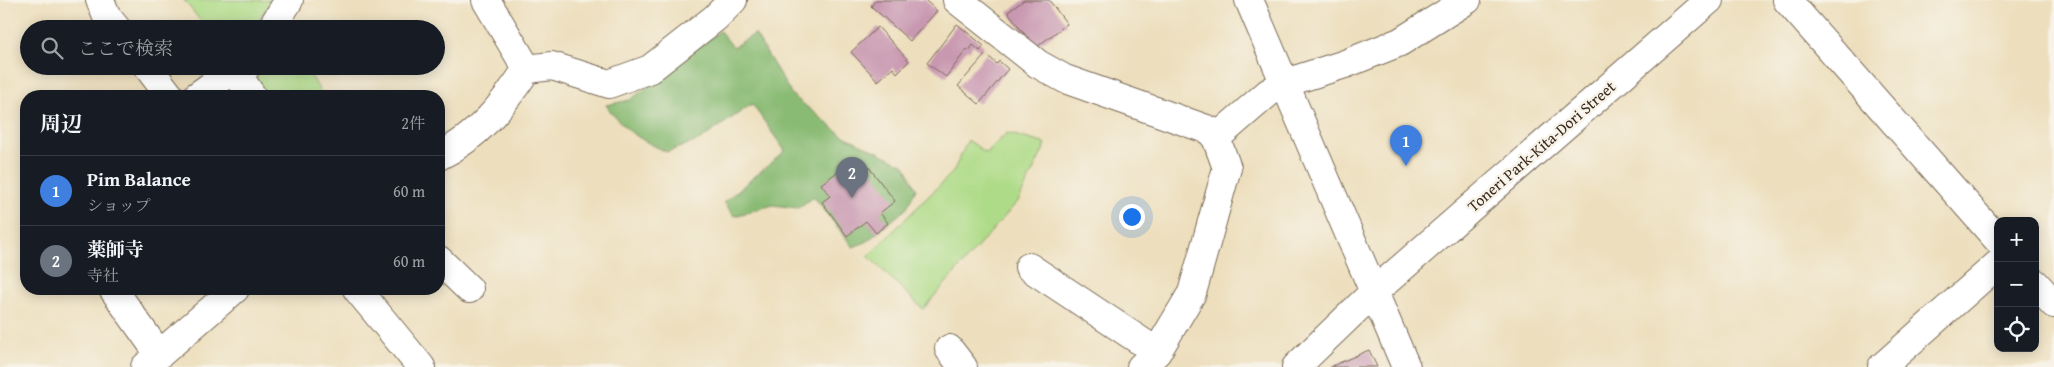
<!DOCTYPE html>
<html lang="ja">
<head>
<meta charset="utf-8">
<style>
  body { margin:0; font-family:"Gentium Book Plus","Noto Serif JP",serif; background:#242831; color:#f1f3f6 }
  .controls { position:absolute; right:15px; bottom:15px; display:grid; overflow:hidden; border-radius:10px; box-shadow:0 2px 12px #0003 }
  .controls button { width:45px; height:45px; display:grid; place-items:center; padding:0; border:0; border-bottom:1px solid #363941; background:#171b24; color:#f1f3f6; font:25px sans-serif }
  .you { position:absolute; left:1131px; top:216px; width:18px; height:18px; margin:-12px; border:4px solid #fff; border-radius:50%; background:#1a73e8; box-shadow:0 0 0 8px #1a73e833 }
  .badge { display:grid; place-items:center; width:32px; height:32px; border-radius:50%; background:#0b8043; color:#fff; font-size:16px; font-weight:700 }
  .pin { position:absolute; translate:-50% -41px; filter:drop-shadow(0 1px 2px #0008) }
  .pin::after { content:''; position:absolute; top:26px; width:18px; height:15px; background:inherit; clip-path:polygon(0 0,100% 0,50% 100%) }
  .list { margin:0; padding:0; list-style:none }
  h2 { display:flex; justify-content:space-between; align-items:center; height:65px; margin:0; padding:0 20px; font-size:21px }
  h2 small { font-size:16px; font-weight:400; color:#9ea1a6 }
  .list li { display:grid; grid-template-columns:32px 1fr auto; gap:15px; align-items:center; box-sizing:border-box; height:70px; padding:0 20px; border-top:1px solid #363941 }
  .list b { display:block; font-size:19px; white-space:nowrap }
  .list p { margin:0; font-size:16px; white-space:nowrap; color:#9ea1a6 }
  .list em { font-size:16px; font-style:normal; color:#9ea1a6 }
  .icon { flex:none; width:28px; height:28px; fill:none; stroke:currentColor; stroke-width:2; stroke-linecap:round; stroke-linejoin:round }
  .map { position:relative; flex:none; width:2054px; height:367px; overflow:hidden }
  .search { position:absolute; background:#171b24; box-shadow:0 2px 12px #0003; left:20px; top:20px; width:425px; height:55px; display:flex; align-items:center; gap:12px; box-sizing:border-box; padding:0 18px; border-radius:28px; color:#9ea1a6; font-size:19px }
  .panel { position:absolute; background:#171b24; box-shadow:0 2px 12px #0003; left:20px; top:90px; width:425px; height:205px; border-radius:20px }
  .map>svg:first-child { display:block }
</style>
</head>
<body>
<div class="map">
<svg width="2054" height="367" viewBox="0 0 2054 367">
  <rect width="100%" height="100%" fill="#f7f3e8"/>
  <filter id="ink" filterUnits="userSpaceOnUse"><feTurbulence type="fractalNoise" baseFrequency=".02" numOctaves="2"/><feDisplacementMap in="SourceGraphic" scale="10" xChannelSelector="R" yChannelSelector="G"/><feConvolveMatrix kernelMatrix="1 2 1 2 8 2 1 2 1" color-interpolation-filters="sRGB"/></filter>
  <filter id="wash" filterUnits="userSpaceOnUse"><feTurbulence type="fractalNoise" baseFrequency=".0096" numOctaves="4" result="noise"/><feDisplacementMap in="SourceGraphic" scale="20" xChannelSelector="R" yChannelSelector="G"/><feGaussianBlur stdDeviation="1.12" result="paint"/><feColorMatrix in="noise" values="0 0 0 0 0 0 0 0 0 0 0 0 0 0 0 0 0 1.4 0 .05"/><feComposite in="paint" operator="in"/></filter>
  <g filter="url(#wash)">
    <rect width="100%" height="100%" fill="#eddfbd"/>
    <!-- green -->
    <path fill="#aedb87" stroke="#748252" d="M184 0H271L254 29H207Z
      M258 66H305L323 96H263L257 86 256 70Z
      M1007 133 1046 144 1019 200 923 309 868 256 953 172 968 140 986 153Z"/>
    <!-- forest -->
    <path fill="#8abb74" stroke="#627249" d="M720 31 733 47 755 34 792 95 842 135 905 165 916 189 907 208 866 242 853 247 814 197 798 208 773 205 734 216 724 202 785 151 752 104 700 140 667 152C639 139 624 131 606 105L630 100Z"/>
    <g id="blocks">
      <!-- building -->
      <path fill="#c897b0" d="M876 0H925L937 11 910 41 871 6Z
        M1024 0H1049L1067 24 1035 48 1008 12Z
        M957 24 984 46 980 51 973 45 969 51 967 49 946 77 927 63Z
        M878 27 909 61 897 73 893 68 878 81 851 52Z
        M986 54 997 64 999 61 1008 69 979 104 958 86Z
        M847 165 855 176 868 166 895 201 880 213 888 223 876 233 866 221 847 236 822 202 830 196 821 184Z
        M1369 350 1377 367H1330Z"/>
    </g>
  </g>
  <g filter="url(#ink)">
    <use href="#blocks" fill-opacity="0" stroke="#796956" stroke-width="1"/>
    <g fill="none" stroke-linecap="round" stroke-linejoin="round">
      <!-- minor casing -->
      <g stroke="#796956" stroke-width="30">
        <path id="minor" d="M100 0 107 17 117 29
          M486 0 527 69
          M957 0 1038 64 1065 79 1209 130 1216 138 1227 168 1192 293 1157 352 1141 367
          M1249 0 1406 367
          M1787 0 1998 240
          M271 29 289 0
          M147 66 170 96
          M247 66 238 75 252 96
          M197 96 226 75H238
          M1216 138 1268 93 1285 83 1345 64 1400 42 1467 0
          M439 156C478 137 503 105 527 69L552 66 609 84 650 69 715 18 733 0
          M439 260 469 289
          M1029 267 1157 352
          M2035 283 2054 304
          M113 289 159 354
          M357 289 421 367
          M949 349 963 367
          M145 367 235 289
          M1296 367 1374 292 1709 0
          M1882 367 1998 264"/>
      </g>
      <!-- minor -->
      <use href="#minor" stroke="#fff" stroke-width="28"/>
    </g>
  </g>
  <g text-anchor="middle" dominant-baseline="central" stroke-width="5" stroke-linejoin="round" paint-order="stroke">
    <!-- street labels -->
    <g font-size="16" fill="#3b2a1e" stroke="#f7f3e8">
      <text transform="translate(1541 146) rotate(-41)">Toneri Park-Kita-Dori Street</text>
    </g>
  </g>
</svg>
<div class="controls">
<button>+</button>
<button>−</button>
<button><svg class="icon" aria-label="locate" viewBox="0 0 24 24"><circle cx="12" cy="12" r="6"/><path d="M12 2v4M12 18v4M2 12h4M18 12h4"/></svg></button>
</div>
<div class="you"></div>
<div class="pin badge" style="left:1406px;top:166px;background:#3f7fe0">1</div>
<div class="pin badge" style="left:852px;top:198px;background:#6b7280">2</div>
<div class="search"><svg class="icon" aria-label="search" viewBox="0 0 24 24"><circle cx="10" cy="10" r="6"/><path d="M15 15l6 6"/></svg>ここで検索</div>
<section class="panel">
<h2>周辺<small>2件</small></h2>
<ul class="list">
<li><span class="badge" style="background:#3f7fe0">1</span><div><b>Pim Balance</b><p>ショップ</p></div><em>60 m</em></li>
<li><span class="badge" style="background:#6b7280">2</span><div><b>薬師寺</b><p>寺社</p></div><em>60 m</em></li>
</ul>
</section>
</div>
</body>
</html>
